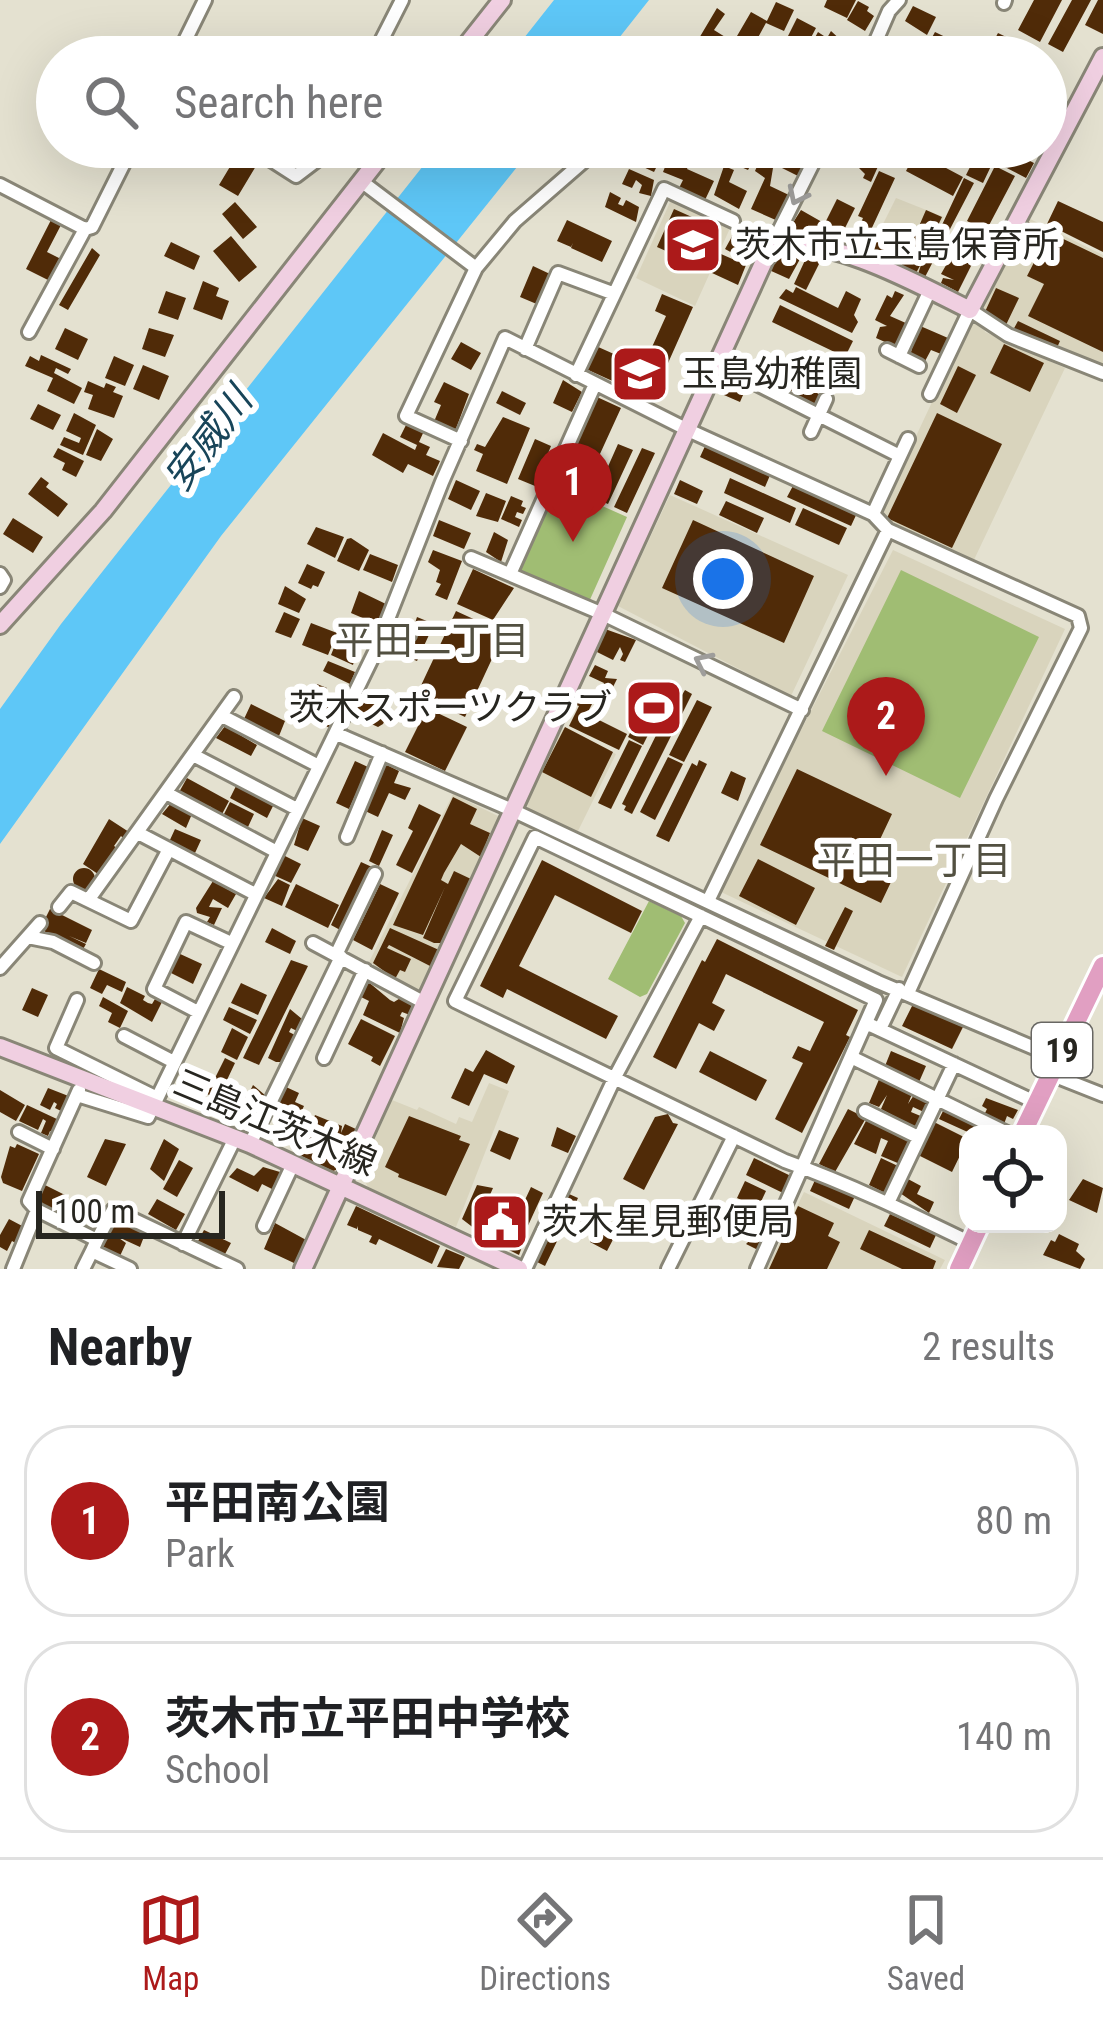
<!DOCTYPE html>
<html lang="en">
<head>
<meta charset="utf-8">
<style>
  body { margin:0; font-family:"Roboto Condensed","Noto Sans JP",sans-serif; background:#f6f6f6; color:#202124 }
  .controls { position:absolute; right:36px; bottom:36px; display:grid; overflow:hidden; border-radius:24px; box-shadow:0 12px 48px #0002 }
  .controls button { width:108px; height:108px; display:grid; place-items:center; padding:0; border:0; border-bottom:3px solid #e0e0e0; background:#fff; color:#202124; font:60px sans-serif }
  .scale { position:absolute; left:36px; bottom:30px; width:189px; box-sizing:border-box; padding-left:12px; border:6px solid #272620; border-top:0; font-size:33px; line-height:42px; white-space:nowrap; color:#272620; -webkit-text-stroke:9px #fff; paint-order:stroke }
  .you { position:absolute; left:723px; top:579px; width:42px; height:42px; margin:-30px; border:9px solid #fff; border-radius:50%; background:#1a73e8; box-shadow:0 0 0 18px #1a73e833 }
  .badge { display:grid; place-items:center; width:78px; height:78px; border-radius:50%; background:#ac1a1a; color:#fff; font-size:39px; font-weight:700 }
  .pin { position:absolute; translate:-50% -99px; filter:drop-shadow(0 3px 6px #0008) }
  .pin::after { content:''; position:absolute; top:63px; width:42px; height:36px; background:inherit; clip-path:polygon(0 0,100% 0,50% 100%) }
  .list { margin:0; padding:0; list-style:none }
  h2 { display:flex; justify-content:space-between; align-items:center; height:156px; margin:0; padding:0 48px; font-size:51px }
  h2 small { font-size:39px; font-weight:400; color:#757577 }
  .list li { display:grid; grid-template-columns:78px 1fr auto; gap:36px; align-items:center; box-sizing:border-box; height:192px; margin:0 24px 24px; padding:0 24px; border:3px solid #e0e0e0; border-radius:48px }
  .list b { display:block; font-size:45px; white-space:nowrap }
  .list p { margin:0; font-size:39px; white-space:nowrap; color:#757577 }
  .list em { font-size:39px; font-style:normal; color:#757577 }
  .icon { flex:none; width:66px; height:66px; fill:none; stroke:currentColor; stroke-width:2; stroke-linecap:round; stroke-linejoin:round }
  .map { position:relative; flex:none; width:1103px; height:1269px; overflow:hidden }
  .search { position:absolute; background:#fff; box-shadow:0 12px 48px #0002; left:36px; right:36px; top:36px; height:132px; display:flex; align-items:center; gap:30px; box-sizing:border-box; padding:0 42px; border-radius:66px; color:#757577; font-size:45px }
  .sheet { height:588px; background:#fff }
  nav { display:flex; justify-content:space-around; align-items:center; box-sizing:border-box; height:168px; border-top:3px solid #e0e0e0; background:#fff; font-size:33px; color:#757577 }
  nav a { display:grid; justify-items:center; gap:6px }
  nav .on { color:#ac1a1a }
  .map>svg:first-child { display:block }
</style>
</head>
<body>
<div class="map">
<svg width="1103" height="1269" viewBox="0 0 1103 1269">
  <rect width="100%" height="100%" fill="#e4e1d0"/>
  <!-- built -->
  <path fill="#d9d4bd" d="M896 198 944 217 917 275 867 256Z
    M671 200 731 226 695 306 636 278Z
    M1026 217 1103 255V370L988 323 978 313Z
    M970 321 983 326 985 332 1065 368 972 564 898 529 880 513Z
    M670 495 848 575 791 696 618 606Z
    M893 550 1065 629 902 977 719 891Z
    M561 727 616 754 577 833 529 810 525 801Z
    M453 794 500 817 421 995 369 962Z
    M489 1083 509 1091 456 1227 368 1187 360 1172 392 1100 417 1110 419 1107 456 1124 459 1117 472 1122Z
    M804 1192 945 1260 940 1269H767Z"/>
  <!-- green -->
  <path fill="#a0bd73" d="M555 485 627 517 588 604 521 574 518 568Z
    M901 570 1039 637 960 798 822 731Z
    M649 901 681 916 685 923 647 994 640 997 608 979Z"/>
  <!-- water -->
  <path fill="#5ec7f7" d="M554 0H649L604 57H509Z
    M438 147H533L221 536 0 844V709L61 624Z"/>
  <!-- building -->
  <path fill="#502b08" d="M827 0H856L847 18 824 7Z
    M1034 0H1062L1040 42 1018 30Z
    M1072 0H1091L1063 52 1048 44Z
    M1098 0H1103V34L1085 25Z
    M858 1 869 7 867 11 874 16 865 31 847 20Z
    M776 2 794 10 784 31 766 23Z
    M913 6 936 17 927 35 905 21Z
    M717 8 725 14 714 30 730 40 737 57H721L709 42 704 51 695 45Z
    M751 12 767 21 754 45 737 36Z
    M797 18 816 28 805 49 786 40Z
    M831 31 845 44 837 57H815L807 52 818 32 827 38Z
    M935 32 974 51 971 57H934L924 52Z
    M998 33 1029 48 1025 56 1010 57 1012 51 1007 54 991 46Z
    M632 147H648L663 154 654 172 626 159Z
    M673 147 693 155 687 169 714 181 705 200 679 188 683 180 663 172Z
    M742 147H772L769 154 758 151 768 156 764 164 773 168 770 186 791 196 778 221 751 209 765 178 755 171 758 164 753 161 748 170 734 164Z
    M786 147H814L802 178 778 166Z
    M833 147 847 154 850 147H877L885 151 871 182 863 178 865 174 859 168 862 161 855 157 850 167 829 156Z
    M980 147H1000L983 183 966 175Z
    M1004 148 1034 163 1026 178 997 163Z
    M240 150 259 161 238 196 219 185Z
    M916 152 963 177 953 196 906 171Z
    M724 166 734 170 729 182 747 191 739 209 714 195Z
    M995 166 1015 176 986 231 967 221Z
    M629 169 654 180 651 196 639 193 642 185 636 180 632 188 622 184Z
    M879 171 895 178 864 245 853 240 863 218 858 216Z
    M964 178 974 183 925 277 918 274 922 262 916 273 901 266 915 235 933 244Z
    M610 192 621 198 618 204 623 206 626 200 639 207 636 222 605 207Z
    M837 199 855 208 843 232 825 223Z
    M1058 201 1103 222V252L1047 224Z
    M235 202 257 227 243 239 222 214Z
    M674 209 721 230 704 268 657 247Z
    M801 210 822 222 811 241 789 229Z
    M926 210 942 217 931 240 916 233Z
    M51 220 61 225 47 252 61 259 50 281 26 269Z
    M567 220 612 241 602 262 571 248 573 243 571 247 557 241Z
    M1028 222 1103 258V352L1028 316 1044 284 1027 276 1046 239 1025 229Z
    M735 231 756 244 747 261 725 249Z
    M879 234 895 241 886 261 870 254Z
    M231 236 257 267 239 282 213 251Z
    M171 242 200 256 194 270 164 256Z
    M92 248 100 255 68 310 59 305Z
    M779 253 800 259 789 279 769 270Z
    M953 253 972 264 958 292 941 283 943 278 954 280 941 274Z
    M721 254 746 265 738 285 712 273Z
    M807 256 820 262 806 290 794 284Z
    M533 266 550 274 539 305 520 297Z
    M203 281 219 288 216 296 229 301 222 320 193 309Z
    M796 287 838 308 846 291 861 299 854 315 858 322 852 333 779 298 786 289 793 293Z
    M996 288 1019 298 1005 327 983 316Z
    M166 291 186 298 178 320 158 313Z
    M895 291 904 295 890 316 908 324 894 346 876 338 880 327 887 326 875 320 887 295 892 298Z
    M662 294 693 307 652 399 586 369 596 346 643 367 666 316 655 311Z
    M780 305 853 341 845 357 772 322Z
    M1018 321 1060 341 1055 352 1012 332Z
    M918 325 948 338 941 354 931 350 924 363 910 356Z
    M65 328 88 339 78 360 55 349Z
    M149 328 174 335 165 357 142 349Z
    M461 342 481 353 471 370 451 359Z
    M1004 344 1044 363 1030 392 990 373Z
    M41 355 71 369 68 374 56 368 54 373 82 388 74 404 47 391 53 378 25 366 30 356 39 361Z
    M114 356 134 365 125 386 105 378Z
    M143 365 169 376 159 400 133 389Z
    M958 366 976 375 957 413 940 404Z
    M771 371 821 395 816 405 794 394 796 390 787 392 772 384Z
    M723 378 746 388 740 402 717 392Z
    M563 380 582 392 572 412 553 403Z
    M88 381 104 388 106 383 116 387 113 392 123 396 114 418 88 409 93 395 84 392Z
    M444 382 469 394 454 434 433 424 441 405 434 402Z
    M502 391 526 403 520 415 496 403Z
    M597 397 621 408 594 467 571 457Z
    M38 404 61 415 53 430 30 419Z
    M74 413 96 425 83 455 60 445 64 437 79 443 81 438 66 431Z
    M937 413 1002 444 952 548 887 518Z
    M503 417 530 428 507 484 476 471 483 454 474 450 477 444 485 447Z
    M407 423 424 431 419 442 430 447 426 455 440 461 433 476 408 464 403 473 372 455 383 433 415 450 417 445 400 437Z
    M97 429 113 439 101 461 86 455Z
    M535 439 551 446 535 486 518 479Z
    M618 444 633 450 608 504 594 498Z
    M706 444 771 473 765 487 700 457Z
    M58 448 84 461 76 477 62 470 65 463 53 457Z
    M642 448 655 453 627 513 614 507Z
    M41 477 49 483 46 487 68 504 58 517 28 494Z
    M730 478 796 508 790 523 724 493Z
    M456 480 480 491 471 510 448 499Z
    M680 480 703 491 697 504 674 494Z
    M794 484 857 513 851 526 787 497Z
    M486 493 506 501 498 522 476 516Z
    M511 496 523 501 521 506 526 508 523 514 517 512 515 517 522 520 519 527 501 519Z
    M726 501 764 518 757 533 719 515Z
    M803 508 847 528 839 545 795 525Z
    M13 518 43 537 33 553 3 534Z
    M439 520 471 533 464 549 433 536Z
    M693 520 814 576 784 643 662 588Z
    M316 527 344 537 335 558 307 544Z
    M494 532 508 540 501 562 486 552Z
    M351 538 369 550 359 571 337 561 347 539Z
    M433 550 462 561 447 600 435 595 441 584 436 582 440 570 428 562Z
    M370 554 398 565 392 582 363 570Z
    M307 564 325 572 318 587 313 585 311 589 298 583Z
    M473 569 514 588 493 620 457 604Z
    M285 586 306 599 299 613 278 604Z
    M359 591 388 605 379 625 351 613Z
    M456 611 504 633 465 717 417 694Z
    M284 612 300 619 291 638 275 632Z
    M417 617 434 624 417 661 404 656Z
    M311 623 337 633 328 655 302 645Z
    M605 629 636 640 625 662 620 660 623 654 620 647 613 660 597 652Z
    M337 640 357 649 353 665 331 655Z
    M328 661 355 672 350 684 323 671Z
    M595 665 608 671 605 678 617 679 606 701 598 696 604 683 589 676Z
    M317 684 327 688 323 696 338 708 331 729 304 713Z
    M654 685 669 693 643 745 628 737Z
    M579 690 595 698 587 714 627 734 619 750 569 726 579 706 572 703Z
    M685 690 692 694 632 814 624 810 626 806 622 804 677 693 682 695Z
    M360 696 390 710 383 724 378 727 354 716Z
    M697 700 712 707 684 762 669 755Z
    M251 704 285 721 279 736 244 719Z
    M427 708 467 727 445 771 405 752Z
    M225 726 257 745 251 756 216 738Z
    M565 727 613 752 591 797 542 772Z
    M629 740 642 746 611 809 598 803Z
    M668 757 683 764 655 820 640 812Z
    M699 760 707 764 669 842 656 836 692 763 697 766Z
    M355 761 368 767 349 809 336 803Z
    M385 764 399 771 394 783 411 788 405 800 389 793 378 817 363 810Z
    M797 769 892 814 866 869 891 882 881 903 760 845Z
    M731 771 746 778 738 801 721 793Z
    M187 778 229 801 221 816 211 807 178 794Z
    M237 784 273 806 267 818 230 798Z
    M453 797 477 809 470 824 490 833 481 857 461 844 444 873 441 880 448 884 454 871 471 879 442 943H434L423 938 445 887 423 935 393 925Z
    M172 802 192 814 186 828 162 814Z
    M230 802 254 814 248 827 223 816Z
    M419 804 441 815 412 873 396 865 413 831 408 828Z
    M302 818 320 826 308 851 294 845Z
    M109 819 129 832 124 839 121 836 114 846 119 849 98 874 83 864Z
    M175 829 201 840 195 853 169 842Z
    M382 830 393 835 379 866 369 861Z
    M283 855 301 864 291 883 271 874Z
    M758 859 815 888 796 925 739 896Z
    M542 860 642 911 631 933 555 895 519 966 618 1016 606 1039 507 989 503 998 480 986Z
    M361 862 372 867 342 931 331 925Z
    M73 879a11 11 0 1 1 22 0a11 11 0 1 1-22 0Z
    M278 879 290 885 282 906 264 898Z
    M213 881 236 894 228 908 213 899 209 907 222 908 214 925 207 922 210 917 197 913 196 908Z
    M296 884 339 905 328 928 285 907Z
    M380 884 399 893 372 950 353 940Z
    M845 907 853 911 834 950 825 946Z
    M50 909 92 930 86 943 69 936 86 944 82 951 40 929Z
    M272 928 296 941 290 954 265 942Z
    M390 928 439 950 432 967 389 945 387 948 411 959 405 972 400 970 395 979 373 963Z
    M717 939 858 1010 846 1035 850 1037 802 1133 775 1119 803 1063 792 1058 798 1046 810 1051 824 1022 726 974 712 1003 725 1010 714 1031 699 1023 676 1069 653 1057 702 960 705 962Z
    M178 953 202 964 193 984 167 971Z
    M291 960 308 966 259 1065 243 1058Z
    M99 969 126 982 122 992 107 985 102 994 90 988Z
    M366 980 390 1000 394 1002 402 997 412 1002 410 1015 402 1012 400 1016 404 1018 400 1033 363 1015 369 1001 357 995Z
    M241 983 267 995 258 1015 231 1003Z
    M127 987 145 996 143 1000 148 1003 152 1004 155 999 162 1002 152 1022 120 1003Z
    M32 988 48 995 38 1017 22 1010Z
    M103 997 128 1011 120 1028 108 1022 112 1013 99 1006Z
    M913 1004 963 1027 952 1049 902 1026Z
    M229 1007 257 1020 250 1034 223 1020Z
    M290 1009 302 1019 297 1031 291 1028 289 1032 295 1035 282 1062H276L268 1058Z
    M361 1019 395 1036 380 1066 371 1061 373 1057 348 1044Z
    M232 1028 248 1037 237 1060 221 1052Z
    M486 1050 515 1066 507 1084 484 1074 469 1106 451 1098 465 1068 473 1072Z
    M710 1051 767 1080 756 1101 699 1072Z
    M891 1051 926 1066 919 1082 885 1066Z
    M225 1058 235 1063 218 1099 207 1094Z
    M880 1077 912 1094 908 1104 914 1095 931 1103 926 1113 913 1107 911 1112 923 1117 918 1129 881 1109 887 1095 879 1107 869 1103Z
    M253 1085 266 1096 257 1115 242 1108Z
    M286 1087 299 1093 295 1102 304 1106 294 1127 287 1124 293 1109 278 1102Z
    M48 1088 71 1097 63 1112 55 1108 57 1104 54 1102 50 1110 40 1105Z
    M0 1090 25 1105 16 1121 0 1112Z
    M986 1098 1018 1110 1013 1119 1007 1116 1004 1124 984 1115 987 1109 982 1106Z
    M27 1105 59 1120 54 1132 50 1131 48 1136 41 1133 46 1121 43 1119 38 1130 19 1121Z
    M848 1109 866 1118 835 1172 819 1164Z
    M944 1109 977 1124 972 1134 939 1119Z
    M668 1114 673 1123 678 1124 644 1190 623 1179 655 1117Z
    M315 1115 342 1126 341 1133 345 1124 358 1130 348 1151 308 1132Z
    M409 1116 461 1136 459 1140 470 1144 446 1196 398 1177 399 1174 385 1167Z
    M868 1117 912 1136 900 1164 881 1156 888 1141 881 1138 876 1154 854 1144Z
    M934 1122 968 1139 952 1172 918 1155Z
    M557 1127 576 1136 568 1153 551 1146Z
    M499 1130 519 1138 510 1160 490 1151Z
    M308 1135 347 1153 339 1169 333 1171 299 1155Z
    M105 1139 126 1144 106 1186 87 1177Z
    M164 1139 179 1149 164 1181 150 1169Z
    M17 1144 39 1154 22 1191 3 1183 1 1177 10 1146 15 1148Z
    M754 1158 793 1177 785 1194 746 1175Z
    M881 1158 900 1167 887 1194 869 1185Z
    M179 1160 193 1168 177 1197 163 1189Z
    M263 1167 280 1172 274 1190 262 1184 258 1192 229 1177 237 1168 254 1176Z
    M816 1178 855 1196 849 1209 810 1191Z
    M908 1179 921 1186 917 1194 934 1202 929 1213 900 1193Z
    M1083 1179 1103 1188 1097 1213 1069 1200Z
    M745 1181 766 1191 758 1208 737 1198Z
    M45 1185 69 1197 60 1213 36 1200Z
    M477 1185 493 1188 475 1229 462 1219Z
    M531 1187 543 1193 520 1243 523 1244 519 1255 503 1247Z
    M569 1194 578 1198 545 1266 535 1261Z
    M157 1199 185 1214 176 1230 148 1214Z
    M356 1206 440 1246 432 1264 379 1239 376 1245 369 1242 372 1236 358 1230V1226L357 1229 347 1225Z
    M798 1206 834 1223 828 1236 840 1242 827 1269H769Z
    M500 1210 514 1216 501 1242 488 1236Z
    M761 1211 773 1217 758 1250 746 1244 752 1238 736 1230 740 1221 755 1224Z
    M890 1214 936 1235 930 1248 884 1226Z
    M9 1219 26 1228 17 1244 12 1241 7 1251 0 1247V1235Z
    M112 1219 145 1234 140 1247 116 1236 126 1243 120 1256 102 1248Z
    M600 1221 618 1230 607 1251 590 1242Z
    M275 1223 308 1241 294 1263 264 1249Z
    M204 1230 231 1243 224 1256 197 1243Z
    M869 1230 936 1261 933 1269H902L860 1249Z
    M1059 1234 1079 1244 1076 1251 1085 1259 1080 1269 1043 1255 1051 1240 1055 1242Z
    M446 1249 465 1257 459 1269 437 1267Z"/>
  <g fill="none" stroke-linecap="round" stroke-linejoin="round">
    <!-- street casing -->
    <g stroke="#898677" stroke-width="18">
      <path id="street" d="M1004 3 1005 0
        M177 57 205 0
        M373 57 402 0
        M869 57 889 11 899 0
        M251 147 296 176 325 154 329 147
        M361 181 476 268
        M0 185 85 229 92 227 132 147
        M776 246 777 235 821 147
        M29 332 85 229
        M525 349 558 273 612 293
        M887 350 919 366
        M899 356 930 290
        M717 364 900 456
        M576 375 664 189 733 221
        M930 394 970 310 1008 335 1103 373
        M811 432 826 399
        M461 441 406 416 476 268 515 221 600 147
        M873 514 908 439
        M471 558 603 614 802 710
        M0 574 4 580 0 587
        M510 574 595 384
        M387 626 409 635
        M222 716 317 765
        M337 734 512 810 878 982 1058 1058
        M195 756 297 809
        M168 794 277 852
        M138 833 255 894
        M347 837 382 753
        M89 899 234 697
        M708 901 888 530 1078 616 1081 628 996 799 908 993
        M59 907 71 892 131 921 169 849
        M28 937 53 942 94 963
        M313 943 425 1003
        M336 955 375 874
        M0 968 40 923
        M77 1000 56 1048 157 1098
        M198 1012 154 989 186 922 231 943
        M866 1023 1037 1103
        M880 1029 899 989
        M124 1036 174 1062
        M851 1057 1009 1134
        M324 1058 365 970
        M1050 1074 1103 1095
        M77 1095 148 1117 375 652 442 482 505 338 688 430 873 514 888 530
        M865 1111 918 1137
        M19 1132 53 1149
        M250 1144 341 957
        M888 1203 954 1064
        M37 1210 97 1240 92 1251 130 1269
        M264 1226 293 1164
        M97 1240 113 1210 237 1269
        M183 1244 235 1138
        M13 1269 37 1210 29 1201 79 1090
        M83 1269 92 1251
        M525 1269 615 1077 701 916
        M668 1269 734 1136
        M757 1269 876 1000 535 837 455 1001 785 1161C849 1184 909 1213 971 1243"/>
    </g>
    <!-- secondary casing -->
    <g stroke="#898677" stroke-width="22">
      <path id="secondary" d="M457 57 502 0
        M0 625 103 511 388 147
        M0 1047 250 1144 519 1269
        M303 1269 765 259 776 246C833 236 919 285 970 310L1103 57"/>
    </g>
    <!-- primary casing -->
    <g stroke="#fff" stroke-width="24">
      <path id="primary" d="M1022 1134 1103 966
        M959 1269 980 1224"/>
    </g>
    <!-- street -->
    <use href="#street" stroke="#fff" stroke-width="12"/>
    <!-- secondary -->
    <use href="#secondary" stroke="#f0cfe1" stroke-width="16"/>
    <!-- primary -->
    <use href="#primary" stroke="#e19fc2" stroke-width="18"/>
  </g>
  <!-- one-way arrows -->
  <defs><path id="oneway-chevron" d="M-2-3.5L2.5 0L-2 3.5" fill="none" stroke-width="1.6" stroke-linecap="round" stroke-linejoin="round" transform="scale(3)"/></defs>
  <g stroke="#9e9d9b">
    <use href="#oneway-chevron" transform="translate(797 196) rotate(116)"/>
    <use href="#oneway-chevron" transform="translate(703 662) rotate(-154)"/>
  </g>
  <!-- icons -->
  <defs>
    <g id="school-square" transform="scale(3)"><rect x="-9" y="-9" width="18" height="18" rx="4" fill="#ac1a1a" stroke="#fff"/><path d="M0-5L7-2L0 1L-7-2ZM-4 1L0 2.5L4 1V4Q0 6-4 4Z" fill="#fff"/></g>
    <g id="stadium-square" transform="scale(3)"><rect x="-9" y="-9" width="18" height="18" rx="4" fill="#ac1a1a" stroke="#fff"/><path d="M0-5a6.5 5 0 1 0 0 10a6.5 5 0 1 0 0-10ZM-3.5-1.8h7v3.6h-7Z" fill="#fff"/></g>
    <g id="civic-square" transform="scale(3)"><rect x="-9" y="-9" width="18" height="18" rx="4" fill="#ac1a1a" stroke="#fff"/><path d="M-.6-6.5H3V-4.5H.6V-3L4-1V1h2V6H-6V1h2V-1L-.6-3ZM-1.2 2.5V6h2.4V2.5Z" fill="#fff"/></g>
  </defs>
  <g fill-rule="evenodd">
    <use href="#school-square" x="693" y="245"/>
    <use href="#school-square" x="640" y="374"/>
    <use href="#stadium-square" x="654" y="708"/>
    <use href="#civic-square" x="500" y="1222"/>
  </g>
  <g text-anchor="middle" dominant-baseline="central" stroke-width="12" stroke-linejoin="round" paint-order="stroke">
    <!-- shield labels -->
    <rect fill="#fff" stroke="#686763" stroke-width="3" x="1032" y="1023" width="60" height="54" rx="9"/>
    <g font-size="33" font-weight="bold" fill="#272620">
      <text x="1062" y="1050">19</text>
    </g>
    <!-- poi labels -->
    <g font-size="36" fill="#272620" stroke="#fff" text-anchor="start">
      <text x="735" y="245">茨木市立玉島保育所</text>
      <text x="682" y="374">玉島幼稚園</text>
      <text x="612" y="708" text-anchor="end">茨木スポーツクラブ</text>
      <text x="542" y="1222">茨木星見郵便局</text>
    </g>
    <!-- street labels -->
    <g font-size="36" fill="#272620" stroke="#fff">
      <text transform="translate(275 1123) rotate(23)">三島江茨木線</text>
    </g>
    <!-- water labels -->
    <g font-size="39" font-style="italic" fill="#184559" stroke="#fff">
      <text transform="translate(208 439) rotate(-53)">安威川</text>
    </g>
    <!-- neighbourhood labels -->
    <g font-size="39" fill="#525041" stroke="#fff">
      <text x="432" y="641">平田二丁目</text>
      <text x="914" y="861">平田一丁目</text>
    </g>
  </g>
</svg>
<div class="controls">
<button><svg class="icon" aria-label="locate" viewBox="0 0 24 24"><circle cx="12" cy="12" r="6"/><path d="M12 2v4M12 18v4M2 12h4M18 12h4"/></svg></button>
</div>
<div class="scale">100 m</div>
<div class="you"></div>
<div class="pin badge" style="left:573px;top:542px">1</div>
<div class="pin badge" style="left:886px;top:776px">2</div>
<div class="search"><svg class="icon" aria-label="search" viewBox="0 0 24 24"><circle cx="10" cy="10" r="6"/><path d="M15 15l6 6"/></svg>Search here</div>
</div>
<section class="sheet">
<h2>Nearby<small>2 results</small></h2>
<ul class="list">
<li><span class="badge">1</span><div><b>平田南公園</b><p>Park</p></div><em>80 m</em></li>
<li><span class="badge">2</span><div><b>茨木市立平田中学校</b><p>School</p></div><em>140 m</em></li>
</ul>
</section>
<nav>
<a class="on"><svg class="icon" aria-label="map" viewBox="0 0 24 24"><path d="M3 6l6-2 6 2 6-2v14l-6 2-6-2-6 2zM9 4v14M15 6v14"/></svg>Map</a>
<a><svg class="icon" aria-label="directions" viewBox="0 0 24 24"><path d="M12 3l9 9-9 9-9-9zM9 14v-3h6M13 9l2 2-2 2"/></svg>Directions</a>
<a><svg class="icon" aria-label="saved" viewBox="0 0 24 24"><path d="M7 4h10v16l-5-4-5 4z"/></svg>Saved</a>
</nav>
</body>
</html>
